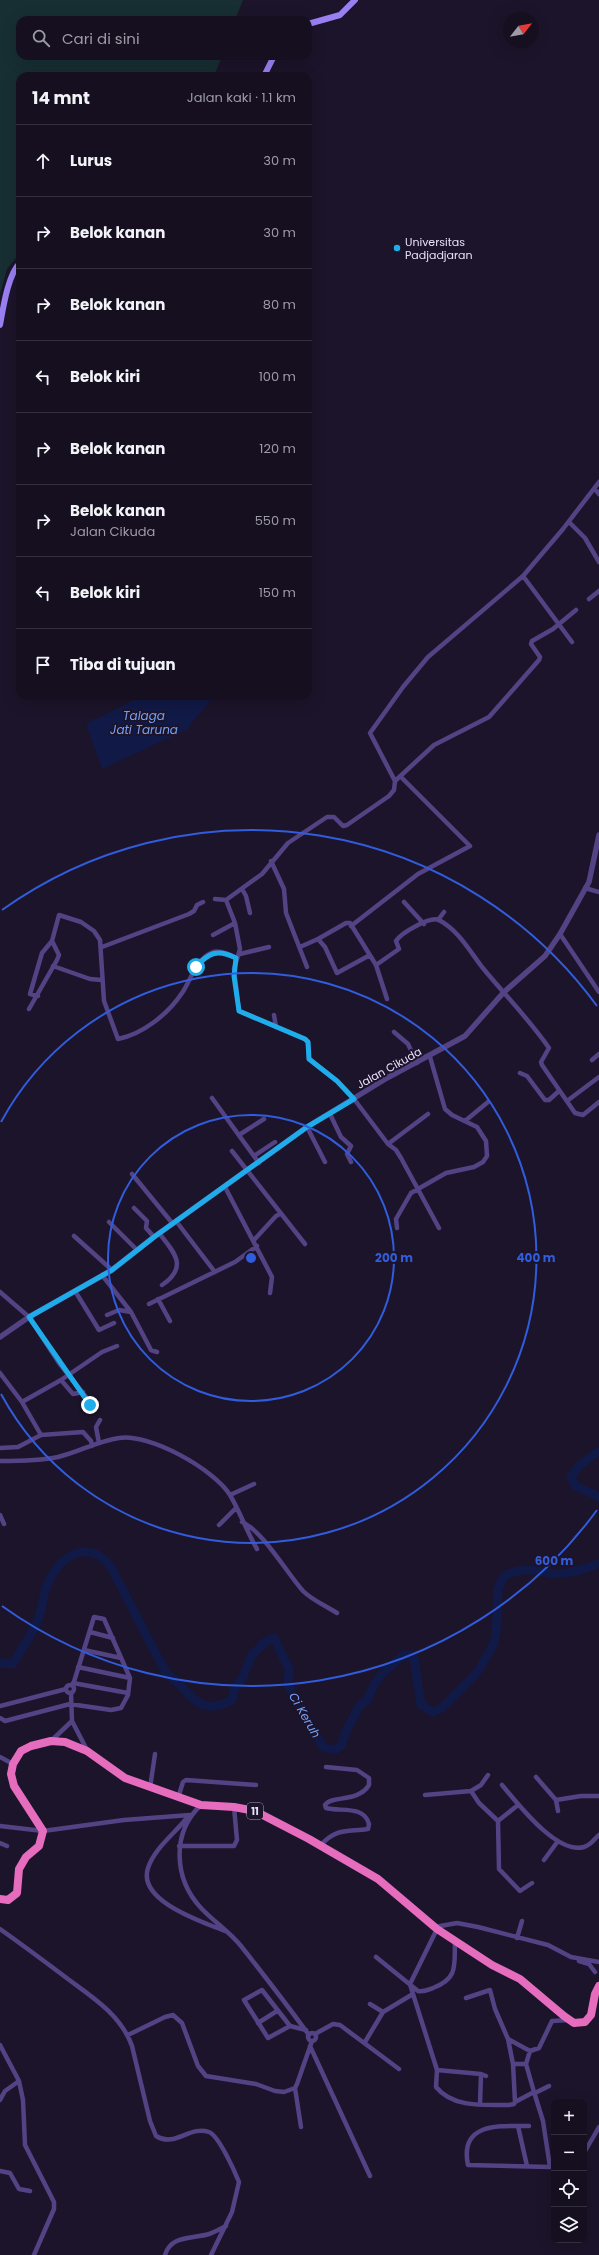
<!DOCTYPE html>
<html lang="id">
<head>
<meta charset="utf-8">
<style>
  body { margin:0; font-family:Poppins,sans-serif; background:#1e1829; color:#f1f3f6 }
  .controls { position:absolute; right:12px; bottom:12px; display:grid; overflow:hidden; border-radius:8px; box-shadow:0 4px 16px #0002 }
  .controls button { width:36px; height:36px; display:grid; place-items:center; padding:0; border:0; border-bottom:1px solid #342f3e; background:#150f20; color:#f1f3f6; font:20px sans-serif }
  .compass { position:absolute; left:503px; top:12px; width:36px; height:36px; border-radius:50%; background:#150f20; box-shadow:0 4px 16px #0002; rotate:59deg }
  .stop { position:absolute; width:12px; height:12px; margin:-9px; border:3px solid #1eacea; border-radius:50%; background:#fff }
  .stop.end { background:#1eacea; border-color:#fff; box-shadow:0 1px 4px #0008 }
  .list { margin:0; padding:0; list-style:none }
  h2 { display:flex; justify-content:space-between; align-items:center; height:52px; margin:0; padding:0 16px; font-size:17px }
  h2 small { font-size:13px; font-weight:400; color:#9d9ca5 }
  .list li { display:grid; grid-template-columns:26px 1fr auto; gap:12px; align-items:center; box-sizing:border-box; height:72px; padding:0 16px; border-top:1px solid #342f3e }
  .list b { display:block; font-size:15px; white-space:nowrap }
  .list p { margin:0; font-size:13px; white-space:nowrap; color:#9d9ca5 }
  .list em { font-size:13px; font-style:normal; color:#9d9ca5 }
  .icon { flex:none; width:22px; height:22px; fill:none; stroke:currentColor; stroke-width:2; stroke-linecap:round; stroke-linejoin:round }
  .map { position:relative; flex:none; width:599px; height:2255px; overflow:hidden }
  .search { position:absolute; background:#150f20; box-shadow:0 4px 16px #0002; left:16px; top:16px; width:296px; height:44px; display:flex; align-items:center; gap:10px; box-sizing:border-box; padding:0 14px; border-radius:12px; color:#9d9ca5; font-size:15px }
  .panel { position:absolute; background:#150f20; box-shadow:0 4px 16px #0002; left:16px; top:72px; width:296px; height:628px; border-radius:12px }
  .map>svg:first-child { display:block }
</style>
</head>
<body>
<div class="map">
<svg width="599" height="2255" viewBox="0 0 599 2255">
  <rect width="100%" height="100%" fill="#1c142a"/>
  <!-- green -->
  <path fill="#172e33" d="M0 0H243L235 20H20V56H222L214 76H20V253L7 269 0 294Z"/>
  <!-- water -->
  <path fill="#111946" d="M142 696H214L186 730 102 769 86 724Z"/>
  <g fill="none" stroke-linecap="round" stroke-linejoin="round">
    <!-- river -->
    <path stroke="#111946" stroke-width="9" d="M599 1451 579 1466 571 1477 576 1486 599 1497
      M0 1663 13 1664C20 1650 31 1637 37 1622 43 1609 42 1596 48 1583 60 1555 89 1538 111 1567L166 1673C191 1690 196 1719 232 1700L235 1688 243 1677 252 1655 265 1642 274 1638 289 1669 288 1685 323 1747 335 1750 341 1746 347 1729 360 1705 367 1700 375 1683 383 1673 403 1655H410L414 1658 421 1705 433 1712 442 1708 470 1680 479 1670 493 1645 496 1634 498 1589 504 1576C519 1568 532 1569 548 1573 562 1576 587 1569 599 1563"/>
    <!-- minor -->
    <path stroke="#534384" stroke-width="4.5" d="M595 489 599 494
      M569 522 585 538 599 562
      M523 576 572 642
      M589 599 599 591
      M395 781 434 745 489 717 539 660 540 657 531 644 532 641 553 629 576 610
      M271 861 284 889 286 913 307 967
      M585 888 599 892
      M242 889 246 896 250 913
      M215 899 226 900 262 874 288 843 327 817H334L343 826 347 825 389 796 394 790 395 781 370 733 403 687 428 657 523 576 563 529 599 482
      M226 900 235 923 240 949 234 969 239 1011 305 1039 308 1042 309 1059 337 1081 354 1099 388 1144 428 1114
      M404 902 424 924
      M438 920 444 912
      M351 926 418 874 470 846 401 777
      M560 934 599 992
      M213 935 235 923
      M318 939 346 923H350L376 965 399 949 396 941C401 933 430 916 439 920 459 931 469 950 482 967 504 994 529 1019 549 1048L541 1062 542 1065 575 1113 583 1115 599 1102
      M102 947 189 914 194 911 197 905 203 902
      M300 947 318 939 325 947 337 973 370 955
      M240 954 269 947
      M376 965 387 999
      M53 966 90 979 102 980
      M38 996 30 994 42 953 52 941 59 915 81 922 94 931 100 940 104 1001 118 1039C143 1034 168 1014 182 993 191 980 196 958 213 952 221 950 229 954 236 958
      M29 1009 57 960 59 955 52 941
      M274 1015 276 1027
      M394 1032 408 1044 417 1063
      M592 1060 599 1054
      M520 1073 527 1076 545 1100H549L559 1091
      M212 1098 259 1163
      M567 1101 599 1077
      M330 1114 341 1137 351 1146 347 1154 351 1162
      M465 1121 488 1102
      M307 1127 325 1162
      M239 1135 264 1119
      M388 1144 396 1150 401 1158 439 1228
      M232 1151 305 1244
      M254 1156 275 1142
      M132 1174 173 1224
      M225 1187 272 1277 270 1293
      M134 1208 147 1221 146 1228 154 1237
      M176 1221 215 1272
      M109 1222 137 1250
      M397 1228 396 1219 411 1193 446 1173 474 1167 483 1162 487 1156 486 1141 477 1127 452 1115 445 1109 430 1057
      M159 1233C174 1252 189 1267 162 1285
      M74 1236 112 1270
      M254 1240 276 1216 280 1214
      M102 1275 131 1312 151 1350 157 1352
      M75 1291 99 1330 114 1323
      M0 1292 29 1317 59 1363 90 1402V1407
      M158 1299 170 1321
      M149 1304 235 1262 257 1246
      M107 1315 119 1310 131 1312
      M0 1373 22 1402 61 1380 102 1352 117 1346
      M61 1380 73 1394 83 1392
      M22 1402 41 1435
      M99 1443 96 1427 100 1420
      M0 1448 18 1447 41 1435 83 1432 91 1441 92 1446
      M0 1461C19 1461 39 1461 58 1457 79 1452 98 1441 119 1438 149 1433 214 1469 230 1495 240 1512 247 1532 257 1549
      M230 1495 254 1484
      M0 1515 4 1524
      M242 1522C263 1531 286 1572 303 1591 312 1600 326 1606 337 1613
      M219 1525 236 1508
      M90 1632 113 1638
      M84 1650 121 1658
      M78 1667 130 1678
      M73 1683 128 1693
      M66 1689a4 4 0 1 1 8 0a4 4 0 1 1-8 0Z
      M0 1706 66 1689
      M0 1718 5 1721 70 1704 111 1710 121 1708 128 1695 130 1678 104 1619 94 1617 73 1685
      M72 1721 87 1750
      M51 1741 72 1721 71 1693
      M0 1757 13 1764
      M536 1777 556 1800 581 1796H599
      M502 1785C518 1804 557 1855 584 1847 591 1845 594 1839 599 1835
      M150 1788 155 1754
      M471 1791 481 1785 488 1775
      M425 1795 471 1791 479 1803 498 1821 499 1869 520 1891 532 1883
      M178 1798 183 1782 186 1780 256 1785
      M556 1800 558 1811
      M201 1805C171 1833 174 1879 201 1908 214 1922 229 1931 241 1946 264 1975 287 2005 309 2035
      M186 1819C174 1834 154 1849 148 1868 137 1901 203 1922 225 1931
      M498 1821 518 1805
      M0 1826 43 1831 124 1820 190 1815
      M0 1843 7 1846
      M179 1846H234L237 1840 234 1807
      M320 1846C335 1828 346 1832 368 1829L369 1824C364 1805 341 1812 326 1808L325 1805C331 1795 358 1803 369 1785V1778L357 1770 326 1767
      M544 1860 558 1841
      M435 1927 457 1923 478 1927 548 1945 571 1957 599 1962
      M0 1929C20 1943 40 1958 60 1973 87 1994 120 2012 132 2046L150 2121 156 2136C175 2148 190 2125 209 2132 219 2136 235 2172 239 2182L232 2212 211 2255
      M437 1929 410 1984 413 1994 437 2070 481 2074
      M517 1938 522 1921
      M376 1957 418 1991C424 1992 428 1990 433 1988 459 1978 454 1965 455 1941
      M579 1961 589 1964 595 1972
      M466 1998 490 1990 495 2009 508 2039 513 2064
      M370 2004 383 2012 413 1994
      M258 2023 277 2011
      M290 2026 268 2038 244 2000 262 1990 290 2026 306 2030
      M308 2037a4 4 0 1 1 8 0a4 4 0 1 1-8 0Z
      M315 2034 333 2024 340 2025 399 2069
      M128 2035 165 2017 173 2015 182 2023 198 2066 206 2076 256 2084 275 2091 284 2092 295 2088 297 2084 312 2041
      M508 2039 530 2051
      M365 2042 383 2012
      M0 2045 19 2081 5 2091 0 2100
      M310 2046 370 2176
      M530 2051 539 2048 552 2021 569 2020
      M530 2051 526 2064 534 2092
      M526 2064H513L515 2102 534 2092 543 2121 550 2167 468 2165C459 2122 500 2126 529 2126
      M437 2070 436 2087C453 2108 484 2105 509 2105L514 2104 515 2102
      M19 2081 23 2100 25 2145 54 2202V2209L34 2255
      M295 2088 301 2127
      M535 2093 549 2086
      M480 2104 481 2074 486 2076
      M518 2126 527 2166
      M584 2153 599 2127
      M0 2171 10 2173 19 2189 30 2191
      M165 2255C171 2235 192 2239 209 2234 215 2232 220 2229 226 2226"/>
    <!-- tertiary -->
    <path stroke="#534384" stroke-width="5.5" d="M0 1337 29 1317 112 1270 154 1237 307 1127 387 1078 465 1036 504 992 545 956 560 934 589 882 599 835"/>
    <!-- secondary -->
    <path stroke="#9a7ff3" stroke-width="6" d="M308 24 340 15 355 0
      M264 76 274 56
      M0 325C3 309 8 274 20 263"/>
    <!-- trunk -->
    <path stroke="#e66cbe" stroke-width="8" d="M0 1899 8 1900 17 1893 19 1869 26 1857 39 1846 43 1831 14 1786 11 1774 13 1764 21 1751 31 1746 51 1741 65 1742 87 1751 125 1778 201 1805 234 1807 255 1811 309 1839 378 1879 437 1929 492 1965 520 1979 564 2016 574 2023 585 2022 591 2015 595 1994 599 1986"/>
  </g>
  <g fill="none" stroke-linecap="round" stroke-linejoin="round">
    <!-- route -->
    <path stroke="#1eacea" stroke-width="5" d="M90 1405 29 1317 112 1270 154 1237 307 1127 354 1099 337 1081 309 1059 308 1042 305 1039 239 1011 234 976 236 958C218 949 209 952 196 967"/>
  </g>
  <!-- distance rings -->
  <g fill="none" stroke="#315cdc" stroke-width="2">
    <circle cx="251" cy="1258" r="143"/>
    <path d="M1 1122A285 285 0 1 1 1 1394"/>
    <path d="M597 1510A428 428 0 0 1 2 1606M2 910A428 428 0 0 1 597 1006"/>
  </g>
  <!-- markers -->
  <circle fill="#1eacea" stroke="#1c142a" stroke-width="1.5" cx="397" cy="248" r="4"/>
  <g text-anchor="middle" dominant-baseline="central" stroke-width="4" stroke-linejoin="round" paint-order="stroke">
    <!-- shield labels -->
    <rect fill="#1c142a" stroke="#aba2bd" stroke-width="1" x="247" y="1803" width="16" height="16" rx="3"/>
    <g font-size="10" font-weight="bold" fill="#e8dffc">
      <text x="255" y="1811">11</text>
    </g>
    <!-- poi labels -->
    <g font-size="11" fill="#e8dffc" stroke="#1c142a" text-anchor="start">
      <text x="405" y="242">Universitas<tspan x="405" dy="13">Padjadjaran</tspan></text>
    </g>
    <!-- street labels -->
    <g font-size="11" fill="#e8dffc" stroke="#1c142a">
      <text transform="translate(389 1068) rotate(-29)">Jalan Cikuda</text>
    </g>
    <!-- water labels -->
    <g font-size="12" font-style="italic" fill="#77a0f2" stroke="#1c142a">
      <text x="144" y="715">Talaga<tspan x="144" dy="14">Jati Taruna</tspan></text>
      <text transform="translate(305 1715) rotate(60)">Ci Keruh</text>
    </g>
  </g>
  <circle cx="251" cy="1258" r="6" fill="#315cdc" stroke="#1c142a" stroke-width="2"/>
  <g font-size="12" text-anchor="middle" font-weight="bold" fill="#315cdc" stroke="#1c142a" stroke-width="4" stroke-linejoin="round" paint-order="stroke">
    <text x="394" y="1262">200 m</text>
    <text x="536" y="1262">400 m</text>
    <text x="554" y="1565">600 m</text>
  </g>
</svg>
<div class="controls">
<button>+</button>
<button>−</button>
<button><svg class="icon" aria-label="locate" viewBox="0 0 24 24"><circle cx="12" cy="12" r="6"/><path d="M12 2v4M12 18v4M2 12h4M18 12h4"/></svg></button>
<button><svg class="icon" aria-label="layers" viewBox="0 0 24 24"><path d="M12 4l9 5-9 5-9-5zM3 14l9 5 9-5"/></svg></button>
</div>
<svg class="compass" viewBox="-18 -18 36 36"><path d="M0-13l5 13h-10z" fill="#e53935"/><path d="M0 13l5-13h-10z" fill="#9d9ca5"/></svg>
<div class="stop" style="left:196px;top:967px"></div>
<div class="stop end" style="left:90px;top:1405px"></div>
<div class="search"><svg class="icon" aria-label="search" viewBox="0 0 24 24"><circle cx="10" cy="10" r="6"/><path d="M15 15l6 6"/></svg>Cari di sini</div>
<section class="panel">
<h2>14 mnt<small>Jalan kaki · 1.1 km</small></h2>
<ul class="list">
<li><svg class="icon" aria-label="ahead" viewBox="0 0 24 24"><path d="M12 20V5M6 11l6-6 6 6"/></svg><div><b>Lurus</b></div><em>30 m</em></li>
<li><svg class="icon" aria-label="right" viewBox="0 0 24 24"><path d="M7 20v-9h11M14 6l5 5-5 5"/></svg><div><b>Belok kanan</b></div><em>30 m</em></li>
<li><svg class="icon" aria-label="right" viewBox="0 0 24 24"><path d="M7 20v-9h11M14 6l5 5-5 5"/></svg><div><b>Belok kanan</b></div><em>80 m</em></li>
<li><svg class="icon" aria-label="left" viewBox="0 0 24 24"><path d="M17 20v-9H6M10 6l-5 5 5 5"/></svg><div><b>Belok kiri</b></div><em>100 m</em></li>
<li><svg class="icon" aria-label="right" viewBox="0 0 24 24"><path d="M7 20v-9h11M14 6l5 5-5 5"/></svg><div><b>Belok kanan</b></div><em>120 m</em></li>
<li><svg class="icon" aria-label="right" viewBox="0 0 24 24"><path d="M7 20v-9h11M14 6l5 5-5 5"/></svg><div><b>Belok kanan</b><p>Jalan Cikuda</p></div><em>550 m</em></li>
<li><svg class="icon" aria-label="left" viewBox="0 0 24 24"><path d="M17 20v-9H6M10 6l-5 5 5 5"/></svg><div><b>Belok kiri</b></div><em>150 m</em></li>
<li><svg class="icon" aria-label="arrive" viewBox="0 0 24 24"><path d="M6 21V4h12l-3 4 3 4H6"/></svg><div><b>Tiba di tujuan</b></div></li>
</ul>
</section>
</div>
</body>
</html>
